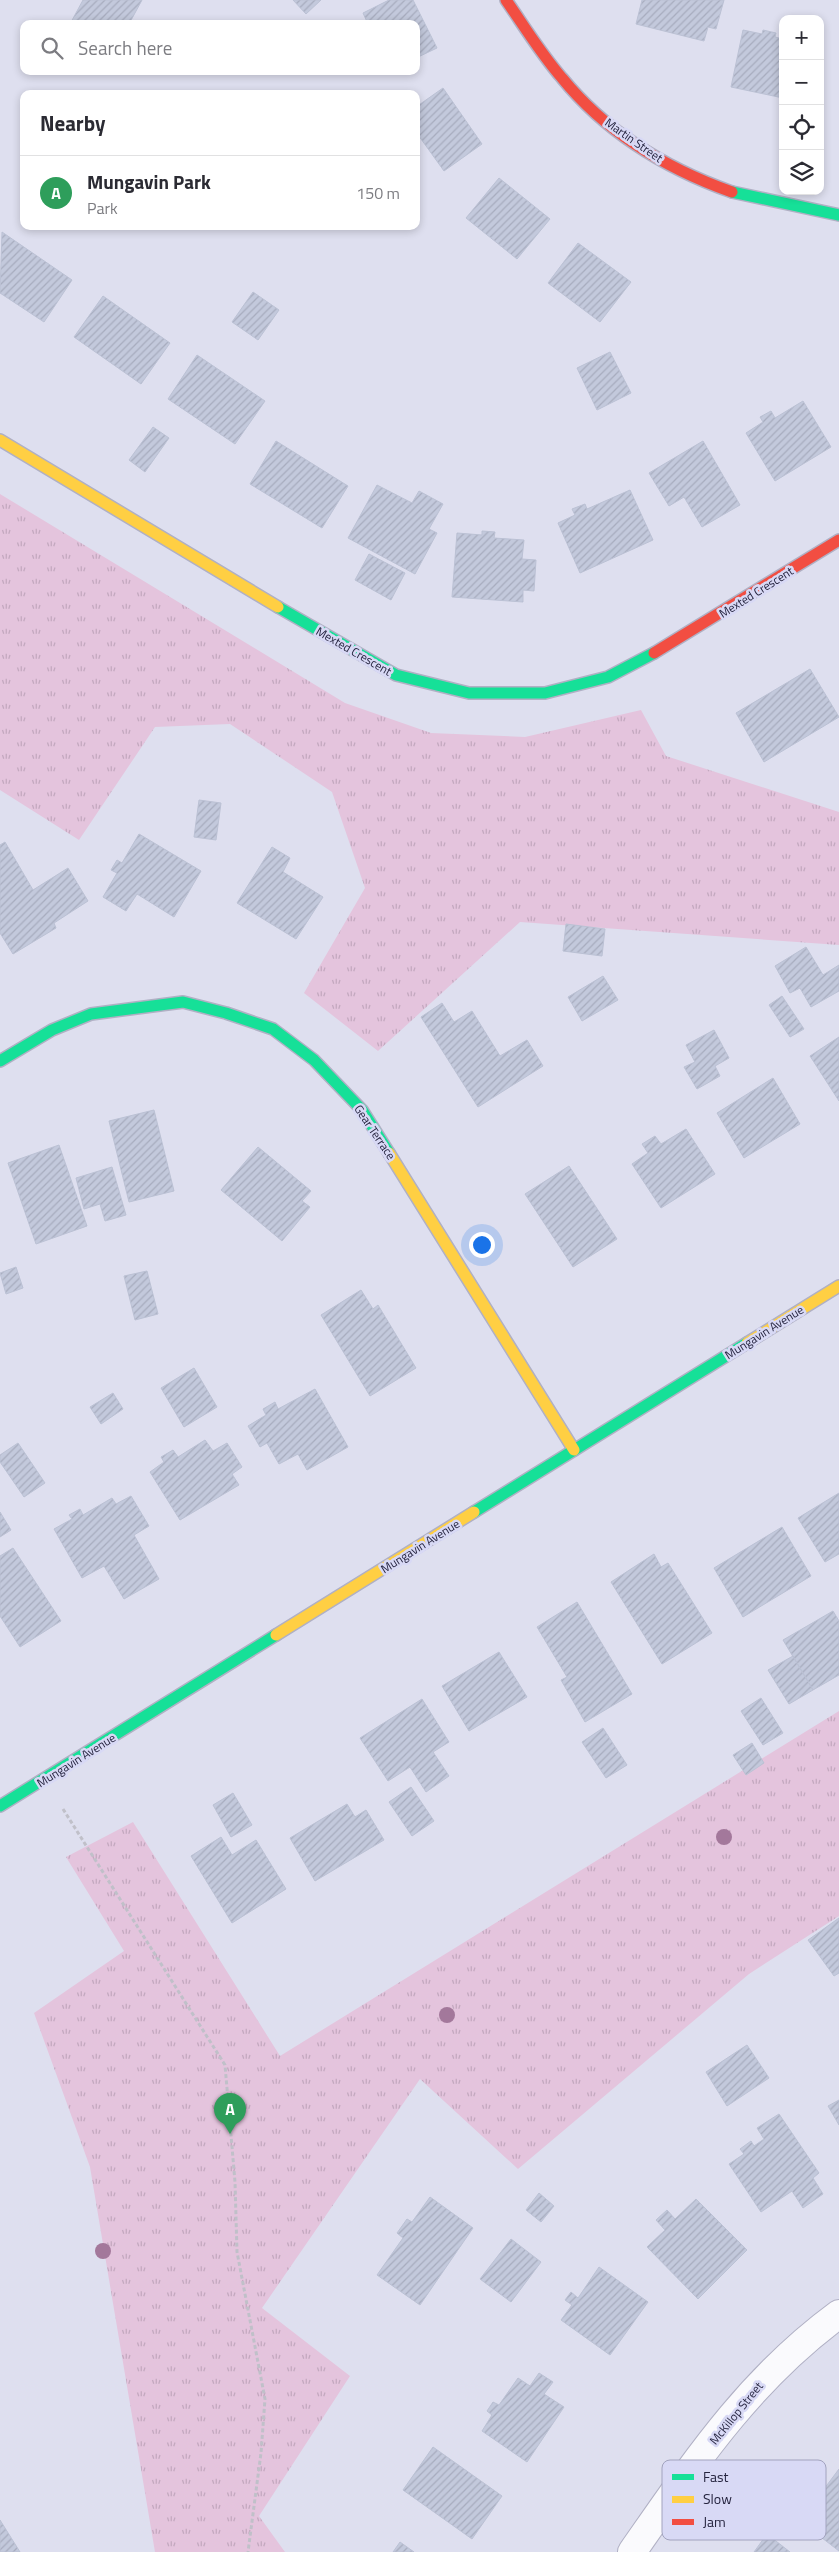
<!DOCTYPE html>
<html lang="en">
<head>
<meta charset="utf-8">
<style>
  body { margin:0; font-family:"Titillium Web",sans-serif; background:#f2f2f3; color:#2b2b33 }
  .controls { position:absolute; right:15px; top:15px; display:grid; overflow:hidden; border-radius:10px; box-shadow:0 2px 8px #0003 }
  .controls button { width:45px; height:45px; display:grid; place-items:center; padding:0; border:0; border-bottom:1px solid #e1e1e2; background:#fff; color:#2b2b33; font:25px sans-serif }
  .you { position:absolute; left:481px; top:1244px; width:18px; height:18px; margin:-12px; border:4px solid #fff; border-radius:50%; background:#1a73e8; box-shadow:0 0 0 8px #1a73e833 }
  .badge { display:grid; place-items:center; width:32px; height:32px; border-radius:50%; background:#0f766e; color:#fff; font-size:16px; font-weight:700 }
  .pin { position:absolute; translate:-50% -41px; filter:drop-shadow(0 1px 2px #0008) }
  .pin::after { content:''; position:absolute; top:26px; width:18px; height:15px; background:inherit; clip-path:polygon(0 0,100% 0,50% 100%) }
  .list { margin:0; padding:0; list-style:none }
  h2 { display:flex; justify-content:space-between; align-items:center; height:65px; margin:0; padding:0 20px; font-size:21px }
  h2 small { font-size:16px; font-weight:400; color:#7c7c81 }
  .list li { display:grid; grid-template-columns:32px 1fr auto; gap:15px; align-items:center; box-sizing:border-box; height:75px; padding:0 20px; border-top:1px solid #e1e1e2 }
  .list b { display:block; font-size:19px; white-space:nowrap }
  .list p { margin:0; font-size:16px; white-space:nowrap; color:#7c7c81 }
  .list em { font-size:16px; font-style:normal; color:#7c7c81 }
  .icon { flex:none; width:28px; height:28px; fill:none; stroke:currentColor; stroke-width:2; stroke-linecap:round; stroke-linejoin:round }
  .map { position:relative; flex:none; width:839px; height:2552px; overflow:hidden }
  .search { position:absolute; background:#fff; box-shadow:0 2px 8px #0003; left:20px; top:20px; width:400px; height:55px; display:flex; align-items:center; gap:12px; box-sizing:border-box; padding:0 18px; border-radius:10px; color:#7c7c81; font-size:19px }
  .panel { position:absolute; background:#fff; box-shadow:0 2px 8px #0003; left:20px; top:90px; width:400px; height:140px; border-radius:10px }
  .map>svg:first-child { display:block }
</style>
</head>
<body>
<div class="map">
<svg width="839" height="2552" viewBox="0 0 839 2552">
  <defs>
    <pattern id="park-tufts" width="24" height="20" patternUnits="userSpaceOnUse" patternTransform="scale(1.25)"><rect width="24" height="20" fill="#e4c4dd"/><path d="M3 7l-1-3M5 7V3M7 7l1-3M15 17l-1-3M17 17v-4M19 17l1-3" fill="none" stroke="#c3a8bf"/></pattern>
    <pattern id="building-hatch" width="6" height="6" patternUnits="userSpaceOnUse" patternTransform="scale(1.25)"><rect width="6" height="6" fill="#c3c9dc"/><path d="M-1 1l2-2M0 6l6-6M5 7l2-2" fill="none" stroke="#a7acbe"/></pattern>
  </defs>
  <rect width="100%" height="100%" fill="#dedfef"/>
  <!-- park -->
  <path fill="url(#park-tufts)" d="M0 494 345 703 431 733 525 737 641 710 666 756 839 812V945L520 922 378 1051 304 993 365 888 332 792 230 724 155 727 79 840 0 790Z
    M839 1711V1916L749 1974 518 2169 420 2079 262 2308 350 2376 259 2516 285 2552H155L90 2167 34 2013 124 1951 66 1857 133 1822 280 2056Z"/>
  <!-- building -->
  <path fill="url(#building-hatch)" stroke="#bbc1d4" d="M83 0H142L129 24H70Z
    M293 0H321L306 14Z
    M389 0H413L437 48 416 58V24H368L363 13Z
    M642 0H724L716 29 708 27 704 41 636 24Z
    M743 30 762 34 763 30 776 33 775 37 783 39V98L731 87Z
    M443 88 482 144 444 171 416 132V107Z
    M499 178 550 219 517 259 466 218Z
    M2 232 72 280 44 322 0 293Z
    M578 243 631 282 600 322 548 283Z
    M253 292 279 310 258 340 232 322Z
    M103 296 170 343 141 384 74 337Z
    M610 352 631 393 597 410 577 368Z
    M197 355 265 401 235 444 168 399Z
    M803 401 831 447 775 481 746 433 763 422 760 417 771 411 775 418Z
    M153 427 169 438 145 472 129 460Z
    M276 441 348 486 322 528 250 484Z
    M703 441 740 505 702 527 684 497 669 506 649 473Z
    M377 485 412 503 419 491 443 504 429 529 437 533 415 574 348 538Z
    M630 490 653 540 580 573 558 523 575 515 572 509 585 504 587 509Z
    M482 531 495 532 494 538 524 540 522 559 536 560 534 591 523 590V602L452 597 457 533 482 535Z
    M369 554 405 573 391 600 355 580Z
    M810 669 839 717 764 762 736 713Z
    M199 800 221 803 216 840 194 837Z
    M139 834 201 871 174 917 137 894 126 911 103 897 117 873 111 870 117 860 122 863Z
    M5 842 33 890 68 868 88 901 54 923 56 928 13 954 0 933V845Z
    M272 847 290 858 283 872 323 897 296 939 237 903Z
    M566 924 605 929 602 956 563 951Z
    M806 947 823 975 839 965V991L811 1007 800 988 790 993 775 966Z
    M603 976 618 1000 582 1021 568 997Z
    M782 996 804 1029 790 1037 769 1005Z
    M442 1003 454 1022 472 1011 500 1056 527 1040 543 1066 478 1107 421 1017Z
    M714 1030 729 1058 715 1066 720 1076 697 1089 684 1067 695 1062 686 1045Z
    M839 1037V1101L810 1056Z
    M773 1078 800 1124 744 1158 717 1113Z
    M154 1110 174 1191 129 1202 109 1121Z
    M686 1129 715 1174 661 1208 632 1164 648 1153 642 1144 655 1136 661 1144Z
    M59 1145 87 1226 36 1244 8 1163Z
    M258 1147 311 1191 302 1201 310 1207 282 1241 221 1190Z
    M569 1166 617 1239 573 1267 525 1194Z
    M112 1167 126 1215 105 1221 100 1204 84 1209 76 1178Z
    M16 1267 23 1288 6 1294 0 1273Z
    M147 1271 158 1314 135 1320 124 1276Z
    M361 1290 373 1309 378 1305 416 1368 370 1396 321 1315Z
    M194 1368 217 1407 184 1427 161 1388Z
    M315 1389 348 1447 307 1470 298 1454 279 1464 267 1443 260 1447 248 1426 266 1415 263 1409 275 1402 278 1409Z
    M113 1393 123 1409 101 1424 90 1407Z
    M205 1440 213 1451 227 1443 242 1467 232 1474 239 1485 180 1520 150 1472 164 1462 161 1457 173 1450 178 1457Z
    M18 1443 45 1483 24 1497 0 1462V1455Z
    M839 1493V1554L825 1562 798 1518Z
    M131 1496 149 1526 134 1535 159 1579 124 1599 104 1566 82 1578 54 1529 72 1519 69 1515 80 1509 83 1515 112 1498 116 1504Z
    M0 1512 11 1530 0 1537Z
    M782 1527 811 1576 743 1617 714 1568Z
    M13 1548 61 1621 20 1647 0 1616V1556Z
    M654 1554 661 1567 668 1563 712 1633 662 1664 611 1582Z
    M577 1602 632 1694 585 1722 561 1680 567 1677 537 1627Z
    M833 1611 839 1621V1675L813 1690 783 1640Z
    M499 1652 527 1697 469 1731 442 1686Z
    M793 1656 813 1690 789 1704 768 1670Z
    M761 1698 783 1733 763 1745 741 1711Z
    M422 1699 449 1742 433 1752 449 1776 426 1792 410 1767 388 1781 360 1738Z
    M603 1728 627 1765 606 1778 582 1742Z
    M752 1743 764 1763 746 1775 733 1755Z
    M411 1787 434 1821 412 1836 389 1802Z
    M233 1793 252 1825 231 1837 213 1805Z
    M347 1804 355 1817 366 1810 384 1840 315 1881 290 1838Z
    M221 1837 232 1855 256 1840 286 1889 232 1923 191 1856Z
    M839 1918V1973L834 1976 808 1940Z
    M747 2045 769 2078 727 2106 706 2072Z
    M839 2100V2125L828 2106Z
    M779 2114 819 2173 813 2178 823 2194 803 2208 792 2191 761 2212 729 2164 744 2154 740 2149 751 2141 754 2146 764 2139 757 2128Z
    M539 2193 554 2206 541 2222 526 2210Z
    M430 2197 473 2228 420 2305 377 2275 403 2238 397 2233 407 2219 412 2222Z
    M696 2199 747 2250 698 2299 647 2247 665 2230 656 2220 667 2210 675 2219Z
    M511 2239 541 2262 511 2302 480 2279Z
    M599 2267 648 2302 610 2355 561 2320 572 2305 565 2300 571 2292 578 2298Z
    M539 2373 553 2382 544 2394 564 2407 527 2462 482 2431 492 2415 487 2411 493 2402 499 2405 518 2378 530 2386Z
    M433 2447 502 2496 472 2539 403 2490Z
    M839 2469V2551L800 2521Z
    M0 2520 20 2552H0Z
    M767 2534 790 2552H754Z
    M400 2542 414 2552H393Z"/>
  <g fill="none" stroke-linecap="round" stroke-linejoin="round">
    <!-- street casing -->
    <g stroke="#b0b0c4" stroke-width="30">
      <path id="street" d="M632 2552C695 2462 749 2380 839 2314"/>
    </g>
    <!-- fast casing -->
    <g stroke="#b0b0c4" stroke-width="14">
      <path id="fast" d="M732 192 839 215
        M278 607 396 675 469 693H545L608 677 654 653
        M0 1061 52 1030 91 1014 183 1002 226 1013 273 1029 314 1060 362 1110 389 1153
        M474 1512 747 1343
        M0 1806 276 1635"/>
    </g>
    <!-- slow casing -->
    <g stroke="#b0b0c4" stroke-width="14">
      <path id="slow" d="M0 440 278 607
        M389 1153 574 1450
        M747 1343 839 1286
        M276 1635 474 1512"/>
    </g>
    <!-- jam casing -->
    <g stroke="#b0b0c4" stroke-width="14">
      <path id="jam" d="M506 0C524 26 541 54 562 78 606 132 667 169 732 192
        M654 653 839 540"/>
    </g>
    <!-- path -->
    <path stroke="#c0c0c9" stroke-width="3" stroke-dasharray="4 2.5" stroke-linecap="butt" d="M63 1809 225 2065 235 2182 237 2252 265 2399 261 2453 248 2552"/>
    <!-- street -->
    <use href="#street" stroke="#fafafd" stroke-width="28"/>
    <!-- fast -->
    <use href="#fast" stroke="#16e098" stroke-width="11"/>
    <!-- slow -->
    <use href="#slow" stroke="#ffcf43" stroke-width="11"/>
    <!-- jam -->
    <use href="#jam" stroke="#f24e42" stroke-width="11"/>
  </g>
  <!-- trees -->
  <g fill="#a3789b">
    <circle cx="724" cy="1837" r="8"/>
    <circle cx="447" cy="2015" r="8"/>
    <circle cx="103" cy="2251" r="8"/>
  </g>
  <g text-anchor="middle" dominant-baseline="central" stroke-width="5" stroke-linejoin="round" paint-order="stroke">
    <!-- street labels -->
    <g font-size="12" fill="#25243f" stroke="#d8d9f5">
      <text transform="translate(634 140) rotate(35)">Martin Street</text>
      <text transform="translate(756 592) rotate(-32)">Mexted Crescent</text>
      <text transform="translate(354 651) rotate(30)">Mexted Crescent</text>
      <text transform="translate(375 1132) rotate(56)">Gear Terrace</text>
      <text transform="translate(764 1332) rotate(-32)">Mungavin Avenue</text>
      <text transform="translate(420 1546) rotate(-32)">Mungavin Avenue</text>
      <text transform="translate(76 1760) rotate(-32)">Mungavin Avenue</text>
      <text transform="translate(736 2413) rotate(-51)">McKillop Street</text>
    </g>
  </g>
  <!-- legend -->
  <rect x="662" y="2460" width="164" height="80" rx="8" fill="#d8d9f5" stroke="#a2a3be" stroke-width="1"/>
  <rect x="672" y="2474" width="22" height="6" fill="#16e098"/>
  <rect x="672" y="2496" width="22" height="7" fill="#ffcf43"/>
  <rect x="672" y="2519" width="22" height="6" fill="#f24e42"/>
  <g font-size="14" fill="#25243f">
    <text x="703" y="2482">Fast</text>
    <text x="703" y="2504">Slow</text>
    <text x="703" y="2527">Jam</text>
  </g>
</svg>
<div class="controls">
<button>+</button>
<button>−</button>
<button><svg class="icon" aria-label="locate" viewBox="0 0 24 24"><circle cx="12" cy="12" r="6"/><path d="M12 2v4M12 18v4M2 12h4M18 12h4"/></svg></button>
<button><svg class="icon" aria-label="layers" viewBox="0 0 24 24"><path d="M12 4l9 5-9 5-9-5zM3 14l9 5 9-5"/></svg></button>
</div>
<div class="you"></div>
<div class="pin badge" style="left:230px;top:2134px;background:#2e9e5b">A</div>
<div class="search"><svg class="icon" aria-label="search" viewBox="0 0 24 24"><circle cx="10" cy="10" r="6"/><path d="M15 15l6 6"/></svg>Search here</div>
<section class="panel">
<h2>Nearby<small></small></h2>
<ul class="list">
<li><span class="badge" style="background:#2e9e5b">A</span><div><b>Mungavin Park</b><p>Park</p></div><em>150 m</em></li>
</ul>
</section>
</div>
</body>
</html>
